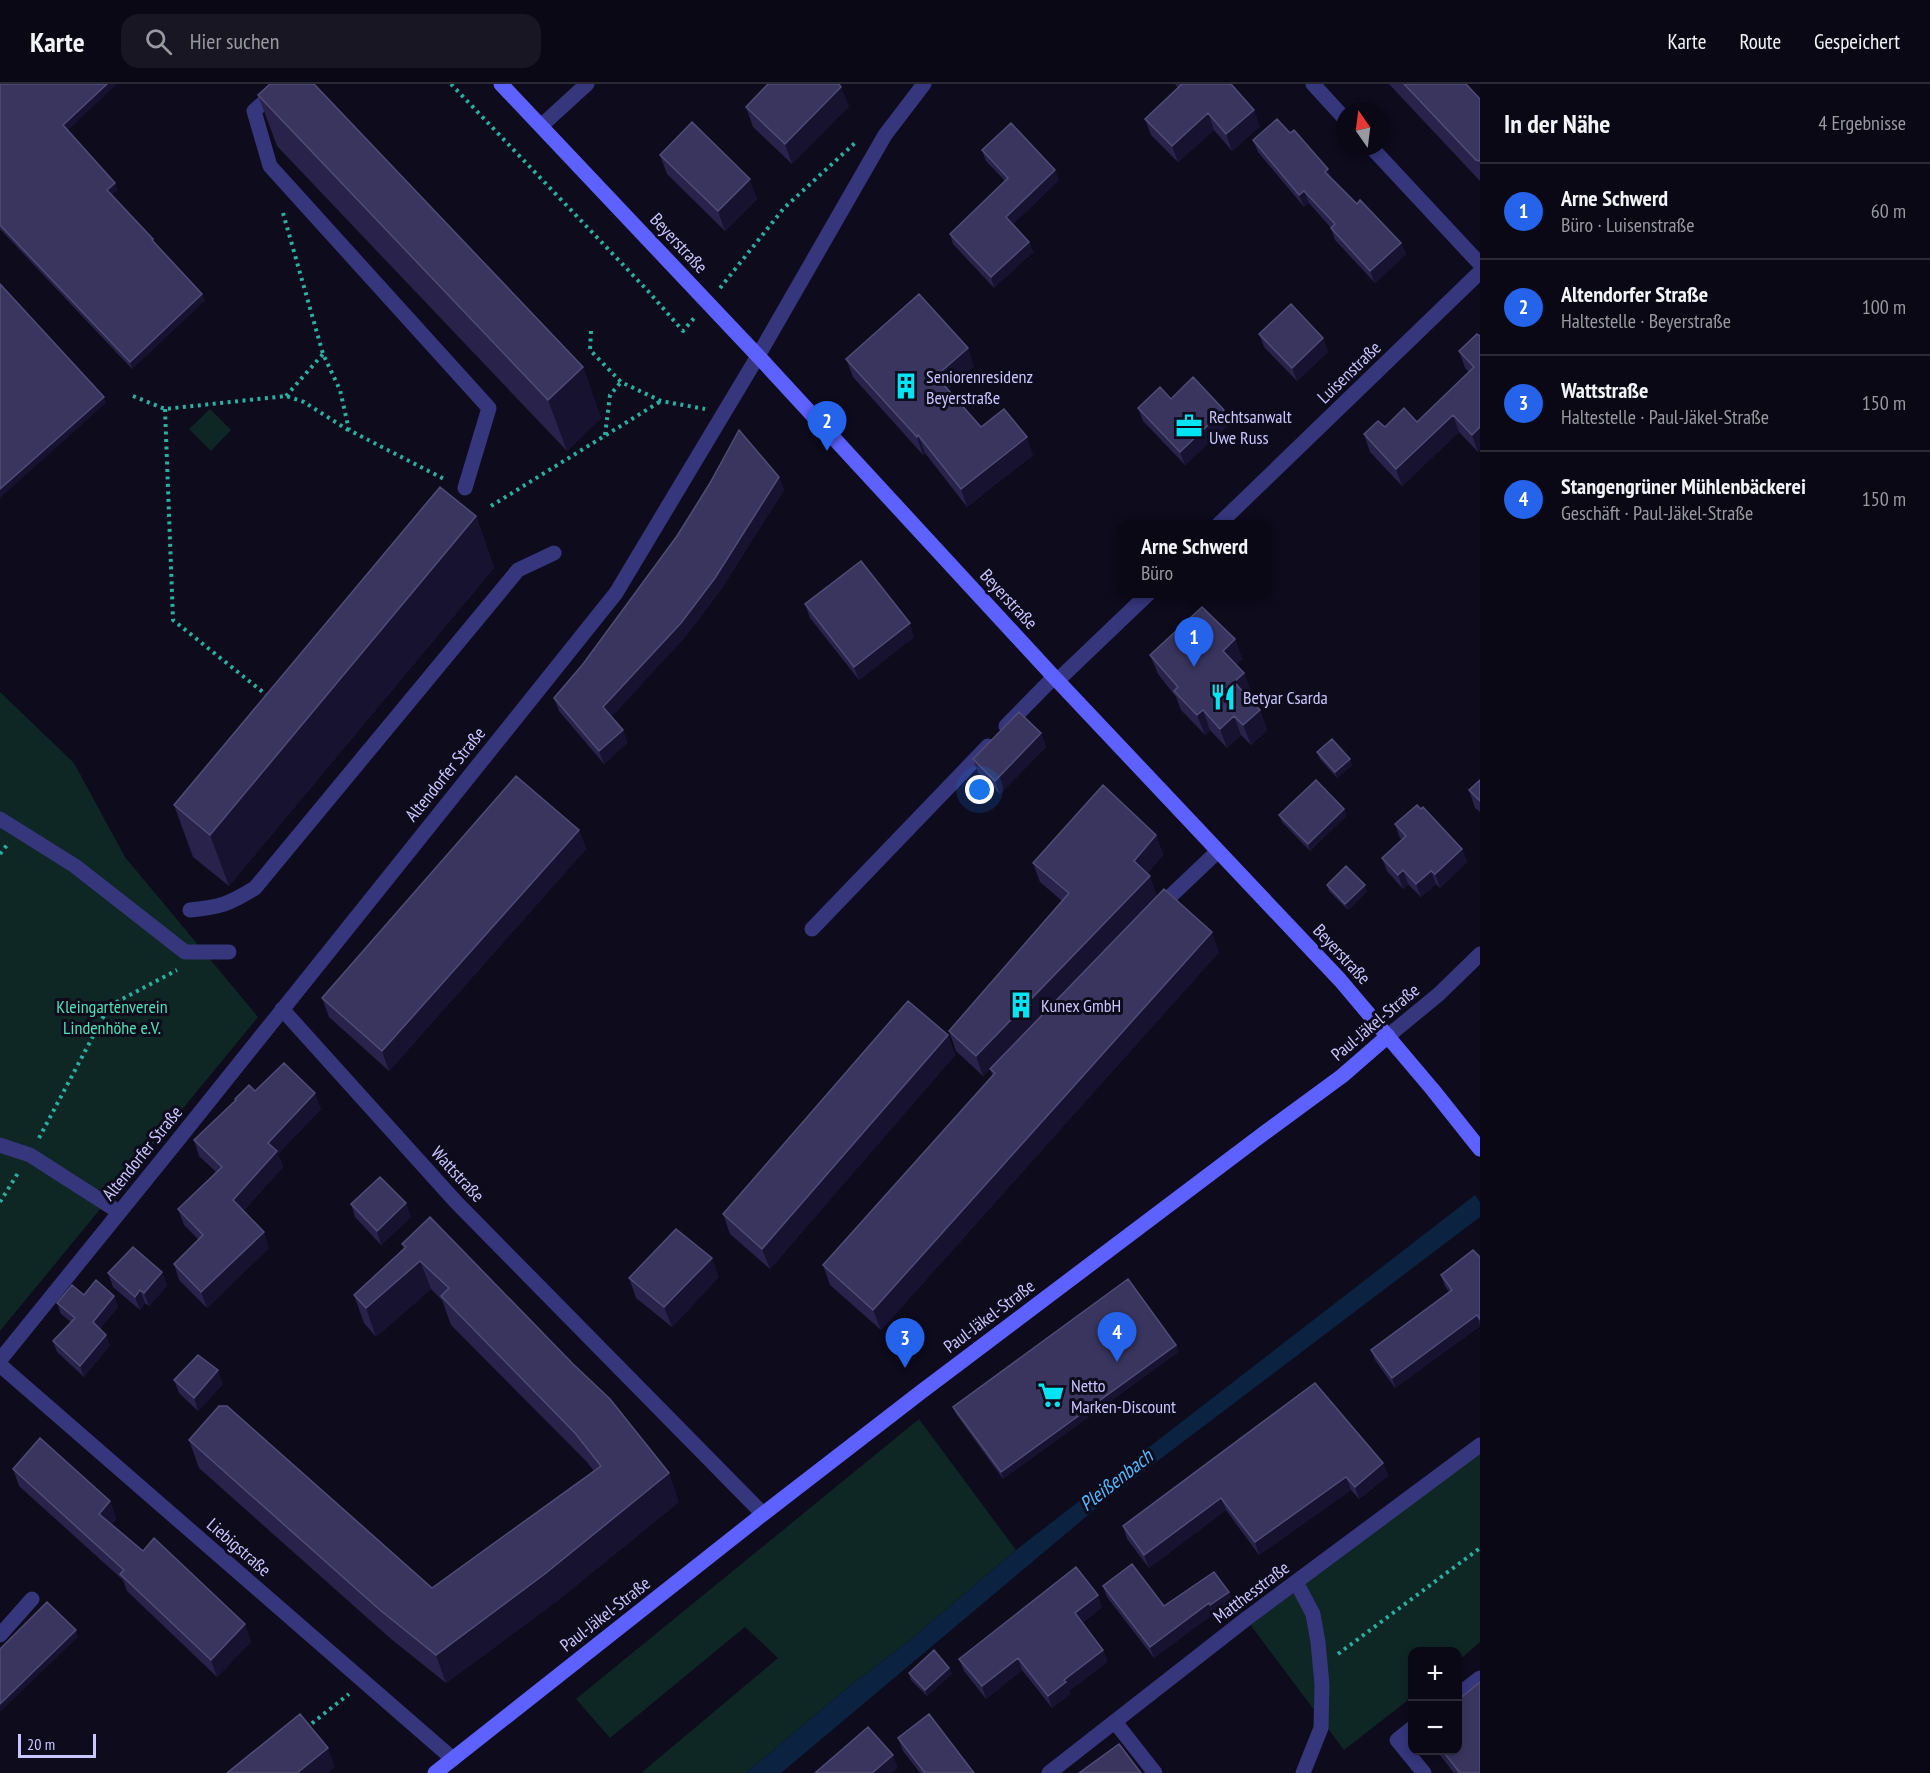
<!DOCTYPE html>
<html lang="de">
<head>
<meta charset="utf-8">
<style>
  body { margin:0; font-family:"PT Sans Narrow",sans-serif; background:#181622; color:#f1f3f6 }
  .controls { position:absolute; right:18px; bottom:18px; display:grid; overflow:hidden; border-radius:12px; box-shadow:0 3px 9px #0003 }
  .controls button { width:54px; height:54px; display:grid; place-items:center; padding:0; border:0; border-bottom:2px solid #2a2934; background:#0a0815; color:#f1f3f6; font:30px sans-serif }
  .compass { position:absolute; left:1336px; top:18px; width:54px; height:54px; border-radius:50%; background:#0a0815; box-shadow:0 3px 9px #0003; rotate:346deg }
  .scale { position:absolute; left:18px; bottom:15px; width:78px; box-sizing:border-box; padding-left:6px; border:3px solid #cac6ff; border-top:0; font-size:16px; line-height:21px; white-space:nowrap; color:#cac6ff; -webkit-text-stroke:4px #0d0b1c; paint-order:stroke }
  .you { position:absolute; left:980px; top:706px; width:21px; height:21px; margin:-15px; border:4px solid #fff; border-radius:50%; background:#1a73e8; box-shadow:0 0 0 9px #1a73e833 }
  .badge { display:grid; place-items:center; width:39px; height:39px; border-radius:50%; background:#2563eb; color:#fff; font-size:20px; font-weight:700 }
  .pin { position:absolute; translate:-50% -50px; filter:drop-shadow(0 2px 3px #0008) }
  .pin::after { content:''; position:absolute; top:32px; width:21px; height:18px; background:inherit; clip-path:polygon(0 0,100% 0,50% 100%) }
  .popup { position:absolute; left:1118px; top:436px; width:153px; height:78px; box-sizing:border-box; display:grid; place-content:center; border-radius:12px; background:#0a0815; filter:drop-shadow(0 2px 4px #0005); font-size:20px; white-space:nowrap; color:#999aa0 }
  .popup b { font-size:22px; color:#f1f3f6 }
  .popup::after { content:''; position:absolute; left:50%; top:100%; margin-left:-12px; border:12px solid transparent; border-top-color:#0a0815 }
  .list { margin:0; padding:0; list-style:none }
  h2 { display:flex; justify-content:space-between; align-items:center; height:78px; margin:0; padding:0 24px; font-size:26px }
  h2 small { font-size:20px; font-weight:400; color:#999aa0 }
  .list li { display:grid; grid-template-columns:39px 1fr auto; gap:18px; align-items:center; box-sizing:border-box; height:96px; padding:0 24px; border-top:2px solid #2a2934 }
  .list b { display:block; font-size:22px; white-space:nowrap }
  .list p { margin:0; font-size:20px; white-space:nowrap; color:#999aa0 }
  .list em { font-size:20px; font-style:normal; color:#999aa0 }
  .icon { flex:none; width:33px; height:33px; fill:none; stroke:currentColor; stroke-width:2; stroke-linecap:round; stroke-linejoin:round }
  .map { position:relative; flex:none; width:1480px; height:1689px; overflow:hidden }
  header { display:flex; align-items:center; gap:36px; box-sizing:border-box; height:84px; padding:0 30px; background:#0a0815; border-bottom:2px solid #2a2934 }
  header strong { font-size:28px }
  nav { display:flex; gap:33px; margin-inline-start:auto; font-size:21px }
  .search { width:420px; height:54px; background:#181622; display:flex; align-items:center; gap:15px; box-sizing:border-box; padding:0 21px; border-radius:18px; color:#999aa0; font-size:22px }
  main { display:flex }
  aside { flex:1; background:#0a0815 }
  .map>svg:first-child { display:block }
</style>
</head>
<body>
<header>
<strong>Karte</strong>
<div class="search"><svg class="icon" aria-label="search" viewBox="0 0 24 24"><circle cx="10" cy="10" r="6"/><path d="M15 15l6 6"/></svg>Hier suchen</div>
<nav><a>Karte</a><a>Route</a><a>Gespeichert</a></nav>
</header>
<main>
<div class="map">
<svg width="1480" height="1689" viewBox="0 0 1480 1689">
  <rect width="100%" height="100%" fill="#0d0b1c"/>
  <!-- green -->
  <path fill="#0e2624" d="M210 325 231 346 211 367 189 345Z
    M0 608 74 679 125 773 258 933 0 1247Z
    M919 1335 1016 1466 909 1557 851 1601 746 1689H641L778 1574 745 1543 610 1654 576 1615Z
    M1480 1361V1558L1458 1577V1568H1412V1613L1344 1666 1246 1535Z"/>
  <!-- water -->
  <path fill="#0b2240" d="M1475 1111 1480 1118V1133L1106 1416 781 1689H746L851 1601 909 1557 1016 1466Z"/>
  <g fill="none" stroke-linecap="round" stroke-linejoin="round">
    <!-- path -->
    <path stroke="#2bafa0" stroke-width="4" stroke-dasharray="3 4.5" stroke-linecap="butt" d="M451 0 648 207 683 247 694 234
      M283 129 323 270 340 306 349 346 446 396
      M720 204 784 124 856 58
      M591 247 590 266 621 298 661 317 705 325
      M133 312 165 325 286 312 304 318 348 346
      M286 312 323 270
      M165 325 173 536 269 613
      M605 351 610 311 621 298
      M491 422 661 317
      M0 770 7 761
      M39 1054 109 922 177 886
      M0 1118 18 1089
      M1338 1570 1480 1464
      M306 1644 349 1610"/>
    <!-- lane -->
    <path stroke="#35367c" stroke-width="15" d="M284 0 254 27 270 82 489 324 465 404
      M541 42 587 0
      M1006 642 1054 593
      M0 735 75 782 185 868H229
      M1157 825 1218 767
      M190 826C221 823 229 820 255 804L518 486 554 469
      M812 845 988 662
      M0 1061 30 1071 119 1128
      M1296 1498 1313 1530 1318 1558 1322 1601 1321 1644 1303 1689
      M0 1551 32 1515
      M1458 1611 1480 1594
      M1115 1638 1155 1689
      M1412 1644 1397 1656 1424 1689"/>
    <!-- street -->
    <path stroke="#35367c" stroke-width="15" d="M1313 0 1345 35
      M1371 63 1480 180
      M1219 440 1480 188
      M1058 596 1148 510
      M282 925 456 1118 763 1430
      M1388 952 1439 910 1480 870
      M0 1276 174 1061 616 509 758 272 885 51 924 0
      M0 1281 453 1675
      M1049 1689 1246 1535 1480 1361"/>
    <!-- secondary -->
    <path stroke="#5d61ff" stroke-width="15" d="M501 0 758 272 1054 593 1340 896 1433 1006 1480 1065
      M435 1689 763 1430 921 1308 1263 1050 1342 992 1388 952"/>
  </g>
  <!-- wall -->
  <path fill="#29234b" d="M0 0 68 46 115 99 117 106 111 111 153 155 155 160 205 216 132 285 0 145Z
    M1175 0H1231L1260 42 1232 67 1214 46 1178 78 1151 51 1145 35 1178 4Z
    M1389 0H1466L1480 15V97Z
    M258 11 583 283 601 334 567 367 277 62Z
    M849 22 792 80 753 43 746 23Z
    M1253 56 1332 96 1357 120 1401 159 1406 170 1375 199 1335 156 1331 144 1309 119 1304 123 1258 68Z
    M982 66 1059 96 1013 140 1029 158 1033 168 994 204 953 160 950 150 1005 97 986 77Z
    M660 71 757 115 725 147 667 90Z
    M1259 250 1323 254 1328 268 1297 297 1264 263Z
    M1477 250 1478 368 1459 348 1402 402 1370 368 1364 350 1385 343 1417 338 1469 288 1465 284 1459 267Z
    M846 275 974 282 948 305 981 343 1033 371 967 423 925 369 923 371 853 293Z
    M1171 315 1229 340 1185 381 1143 337 1138 324Z
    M779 393 784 406 720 507 685 553 611 633 623 646 627 659 604 680 559 627 554 614Z
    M476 432 494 484 229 802 193 773 174 721Z
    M805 520 914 553 859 596 810 534Z
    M1235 555 1242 575 1236 581 1244 589 1251 609 1247 612 1260 626 1267 646 1251 661 1241 651 1227 664 1210 646 1205 651 1181 626 1176 613 1158 590 1150 571Z
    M1041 649 1046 663 1000 710 978 689 973 675Z
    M1317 668 1352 681 1337 694 1320 675Z
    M1480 696V728L1475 724 1469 706Z
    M1344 725 1346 732 1310 767 1282 738 1279 731Z
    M1395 740 1462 765 1467 778 1440 804 1436 800 1421 813 1408 800 1403 805 1387 787 1382 774 1402 755 1400 754Z
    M579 746 586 765 389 987 329 933 322 914Z
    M1156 751 1163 771 1147 790 1157 812 983 992 956 967 949 947 1062 817 1040 798 1033 779Z
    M1327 801 1367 807 1348 826 1329 807Z
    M1219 868 881 1246 830 1201 823 1181 993 992 990 985Z
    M948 951 955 971 770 1185 730 1150 723 1130Z
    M255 1007 321 1025 278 1070 283 1083 243 1127 269 1164 207 1224 179 1196 174 1180 199 1156 184 1141 178 1125 216 1088 199 1072 194 1056 236 1017 235 1015Z
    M406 1119 411 1133 381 1161 355 1133 351 1120Z
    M402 1160 679 1418 557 1517 446 1599 391 1555 199 1384 189 1356 432 1504 594 1387 586 1377 451 1241 442 1216 431 1205 376 1253 364 1239 354 1211 404 1165Z
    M1480 1173V1242L1395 1304 1375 1276 1371 1266 1449 1208 1445 1202 1441 1191Z
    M162 1188 167 1202 149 1222 145 1219 140 1226 113 1203 108 1189Z
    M719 1193 672 1243 636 1214 629 1194Z
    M84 1211 114 1212 118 1223 100 1245 110 1261 84 1293 57 1268 53 1257 71 1238 61 1230 57 1219Z
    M1176 1261 1178 1268 1003 1395 956 1330 953 1323Z
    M174 1296 223 1300 198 1327 179 1309Z
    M1315 1299 1383 1379 1388 1392 1359 1415 1351 1406 1259 1471 1226 1426 1149 1484 1127 1455 1123 1442Z
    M13 1385 110 1417 116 1435 111 1441 143 1467 245 1540 251 1558 217 1593 127 1507 123 1496 19 1402Z
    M1103 1502 1164 1522 1229 1508 1233 1519 1215 1532 1213 1530 1154 1574 1107 1513Z
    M1102 1523 1082 1539 1103 1566 1107 1578 1069 1607 1070 1610 1052 1624 1022 1586 986 1615 964 1587 959 1575Z
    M949 1584 952 1590 927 1612 911 1596 909 1589Z
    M898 1654 974 1689H920L903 1667Z
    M1436 1666H1458L1480 1689H1454Z"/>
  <!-- shaded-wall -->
  <path fill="#171230" d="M107 0H117L66 48 63 41Z
    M841 3 849 22 792 80 785 60Z
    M1254 26 1260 42 1232 67 1226 50Z
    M1208 29 1214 46 1178 78 1172 62Z
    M1328 85 1333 97 1325 88Z
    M1055 86 1059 96 1010 143 1006 133Z
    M750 95 757 115 725 147 718 127Z
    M115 99 117 106 109 113 107 106Z
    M1304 107 1309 119 1304 123 1299 111Z
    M1029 158 1033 168 994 204 991 193Z
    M1401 159 1406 170 1375 199 1370 187Z
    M202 210 205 216 132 285 130 278Z
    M1323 254 1328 268 1297 297 1292 284Z
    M968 264 974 282 942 310 936 292Z
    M583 283 601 334 567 367 548 316Z
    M104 313 106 319 0 414V405Z
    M1224 326 1229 340 1185 381 1180 368Z
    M1453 331 1459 348 1402 402 1396 385Z
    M1480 343V366L1478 368 1472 351Z
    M918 351 925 369 923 371 917 353Z
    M1027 353 1033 371 967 423 961 405Z
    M779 393 784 406 720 507 685 553 608 637 603 623Z
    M476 432 494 484 229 802 210 751Z
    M910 539 914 553 859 596 854 583Z
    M1235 555 1242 575 1230 587 1223 567Z
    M1244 589 1251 609 1241 618 1234 598Z
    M1203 626 1210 646 1205 651 1197 631Z
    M1260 626 1267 646 1251 661 1243 641Z
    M1234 632 1241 651 1227 664 1220 645Z
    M623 646 627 659 604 680 599 667Z
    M1041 649 1046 663 1000 710 995 697Z
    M1350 675 1352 681 1337 694 1335 688Z
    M1344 725 1346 732 1310 767 1308 760Z
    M579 746 586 765 389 987 382 967Z
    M1156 751 1163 771 1141 797 1134 777Z
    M1462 765 1467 778 1440 804 1435 790Z
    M1403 786 1408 800 1403 805 1398 791Z
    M1431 787 1436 800 1421 813 1416 800Z
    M1150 792 1157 812 983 992 976 972Z
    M1365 801 1367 807 1348 826 1345 820Z
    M1212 848 1219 868 881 1246 873 1226Z
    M948 951 955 971 770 1185 762 1165Z
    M315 1009 321 1025 278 1070 283 1083 238 1132 233 1116 268 1059Z
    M406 1119 411 1133 381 1161 377 1147Z
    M264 1148 269 1164 207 1224 201 1208Z
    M712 1174 719 1193 672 1243 664 1223Z
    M420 1177 431 1205 376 1253 366 1224Z
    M162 1188 167 1202 149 1222 144 1209Z
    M140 1206 145 1219 140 1226 135 1213Z
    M114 1212 118 1223 97 1249 93 1238Z
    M1477 1231 1480 1242 1395 1304 1392 1294Z
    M106 1251 110 1261 84 1293 80 1282Z
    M1176 1261 1178 1268 1003 1395 1001 1388Z
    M218 1286 223 1300 198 1327 194 1314Z
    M1383 1379 1388 1392 1359 1415 1355 1403Z
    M669 1389 679 1418 557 1517 446 1599 436 1571Z
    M1346 1393 1351 1406 1259 1471 1255 1458Z
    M1221 1414 1226 1426 1149 1484 1144 1471Z
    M110 1417 116 1435 105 1448 99 1430Z
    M1229 1508 1233 1519 1215 1532 1210 1521Z
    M1098 1511 1102 1523 1079 1541 1075 1529Z
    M1209 1519 1213 1530 1154 1574 1150 1563Z
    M245 1540 251 1558 217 1593 211 1576Z
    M76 1546 78 1553 0 1628V1620Z
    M1103 1566 1107 1578 1069 1607 1070 1610 1052 1624 1048 1612 1064 1596Z
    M1018 1574 1022 1586 986 1615 982 1602Z
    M949 1584 952 1590 927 1612 925 1606Z
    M328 1664 335 1683 328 1689H297Z
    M893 1671 898 1684 892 1689H872Z"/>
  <!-- building -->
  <path fill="#3a355e" stroke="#514c77" stroke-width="1.5" d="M0 0H107L63 41 115 99 107 106 153 155 152 156 202 210 130 278 0 141Z
    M270 0H314L583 283 548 316 258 11Z
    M768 0H839L841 3 785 60 746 23Z
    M1182 0H1231L1254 26 1226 50 1208 29 1172 62 1145 35Z
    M1404 0H1466L1480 15V77L1476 76Z
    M1277 35 1290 49 1294 46 1328 85 1325 88 1357 120 1360 116 1401 159 1370 187 1331 144 1335 140 1304 107 1299 111 1253 56Z
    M692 38 750 95 718 127 660 71Z
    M1011 39 1055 86 1006 133 1029 158 991 193 950 150 1008 94 982 66Z
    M0 200 104 313 0 405Z
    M919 210 968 264 936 292 981 343 1004 325 1027 353 961 405 918 351 917 353 846 275Z
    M1291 220 1323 254 1292 284 1259 250Z
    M1477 250 1480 252V343L1472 351 1453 331 1396 385 1364 350 1378 337 1385 343 1404 324 1417 338 1474 283 1459 267Z
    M1193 293 1224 326 1180 368 1138 324 1160 303 1171 315Z
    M739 346 779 393 715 494 681 539 603 623 623 646 599 667 554 614 583 580 677 452 710 399Z
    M440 403 476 432 210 751 174 721Z
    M861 477 910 539 854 583 805 520Z
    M1202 523 1235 555 1223 567 1244 589 1234 598 1260 626 1243 641 1234 632 1220 645 1203 626 1197 631 1174 607 1178 603 1150 571Z
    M1019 628 1041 649 995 697 973 675Z
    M1332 655 1350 675 1335 688 1317 668Z
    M516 692 579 746 382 967 322 914Z
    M1316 696 1344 725 1308 760 1279 731Z
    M1480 696V717L1469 706Z
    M1103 701 1156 751 1134 777 1150 792 976 972 949 947 1069 809 1033 779Z
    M1417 721 1421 725 1423 723 1462 765 1435 790 1431 787 1416 800 1403 786 1398 791 1382 774 1406 752 1395 740Z
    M1346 782 1365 801 1345 820 1327 801Z
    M1164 805 1212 848 873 1226 823 1181 995 989 990 985Z
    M908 917 948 951 762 1165 723 1130Z
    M284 979 315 1009 268 1059 277 1067 233 1116 264 1148 201 1208 174 1180 203 1151 178 1125 222 1083 194 1056 236 1016 235 1015 249 1001 255 1007Z
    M380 1093 406 1119 377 1147 351 1120Z
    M430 1133 573 1280 610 1315 669 1389 546 1489 436 1571 380 1526 189 1356 219 1322H227L432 1504 601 1382 575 1349 441 1212 449 1204 420 1177 366 1224 354 1211 406 1163 402 1160Z
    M676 1145 712 1174 664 1223 629 1194Z
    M133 1163 162 1188 144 1209 140 1206 135 1213 108 1189Z
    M1473 1166 1480 1173V1235L1477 1231 1392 1294 1371 1266 1452 1206 1441 1191Z
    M1128 1195 1176 1261 1001 1388 953 1323Z
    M96 1196 114 1212 93 1238 106 1251 80 1282 53 1257 75 1234 57 1219 72 1201 84 1211Z
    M198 1271 218 1286 194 1314 174 1296Z
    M1315 1299 1383 1379 1355 1403 1346 1393 1255 1458 1221 1414 1144 1471 1123 1442Z
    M40 1354 110 1417 99 1430 143 1467 154 1454 245 1540 211 1576 120 1490 124 1486 13 1385Z
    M1132 1480 1164 1522 1214 1488 1229 1508 1210 1521 1209 1519 1150 1563 1103 1502Z
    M1076 1483 1098 1511 1075 1529 1103 1566 1064 1596 1066 1598 1048 1612 1018 1574 982 1602 959 1575Z
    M47 1518 76 1546 0 1620V1565Z
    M934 1566 949 1584 925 1606 909 1589Z
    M1480 1598V1689H1460L1442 1666H1458V1616Z
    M300 1630 328 1664 297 1689H227Z
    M929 1630 974 1689H925L898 1654Z
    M868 1643 893 1671 872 1689H815Z
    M1119 1660 1141 1689H1079Z"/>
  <!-- icons -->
  <defs>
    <g id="building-bare" transform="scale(2.07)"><path d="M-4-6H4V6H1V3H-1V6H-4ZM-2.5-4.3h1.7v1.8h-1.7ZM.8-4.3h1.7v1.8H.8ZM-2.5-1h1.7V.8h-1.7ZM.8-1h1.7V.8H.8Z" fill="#00e5f1" stroke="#0d0b1c" stroke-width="2.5" paint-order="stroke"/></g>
    <g id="office-bare" transform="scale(2.07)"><path d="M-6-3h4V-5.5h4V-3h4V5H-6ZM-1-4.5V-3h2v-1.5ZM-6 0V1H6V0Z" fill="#00e5f1" stroke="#0d0b1c" stroke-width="2.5" paint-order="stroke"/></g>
    <g id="restaurant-bare" transform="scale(2.07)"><path d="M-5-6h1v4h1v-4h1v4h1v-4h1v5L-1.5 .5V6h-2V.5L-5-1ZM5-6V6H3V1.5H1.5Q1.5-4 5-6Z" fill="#00e5f1" stroke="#0d0b1c" stroke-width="2.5" paint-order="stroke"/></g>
    <g id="supermarket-bare" transform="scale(2.07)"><path d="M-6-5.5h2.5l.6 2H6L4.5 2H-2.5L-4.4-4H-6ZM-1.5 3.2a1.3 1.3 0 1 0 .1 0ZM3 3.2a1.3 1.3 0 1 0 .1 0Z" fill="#00e5f1" stroke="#0d0b1c" stroke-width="2.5" paint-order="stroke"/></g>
  </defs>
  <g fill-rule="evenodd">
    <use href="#building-bare" x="906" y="302"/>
    <use href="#office-bare" x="1189" y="342"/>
    <use href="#restaurant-bare" x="1223" y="613"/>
    <use href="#building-bare" x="1021" y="921"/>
    <use href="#supermarket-bare" x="1051" y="1311"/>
  </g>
  <g text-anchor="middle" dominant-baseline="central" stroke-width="6" stroke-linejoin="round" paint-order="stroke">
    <!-- street labels -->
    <g font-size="18" fill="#cac6ff" stroke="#0d0b1c">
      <text transform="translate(679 159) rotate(47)">Beyerstraße</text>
      <text transform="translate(1349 288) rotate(-44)">Luisenstraße</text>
      <text transform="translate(1009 515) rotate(47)">Beyerstraße</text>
      <text transform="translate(445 690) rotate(-51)">Altendorfer Straße</text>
      <text transform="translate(1342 870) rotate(47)">Beyerstraße</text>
      <text transform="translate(1375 938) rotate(-40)">Paul-Jäkel-Straße</text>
      <text transform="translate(142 1069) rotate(-51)">Altendorfer Straße</text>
      <text transform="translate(458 1090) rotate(47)">Wattstraße</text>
      <text transform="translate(989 1232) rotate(-37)">Paul-Jäkel-Straße</text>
      <text transform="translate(239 1463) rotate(41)">Liebigstraße</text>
      <text transform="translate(1251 1508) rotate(-37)">Matthesstraße</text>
      <text transform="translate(605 1530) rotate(-38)">Paul-Jäkel-Straße</text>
    </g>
    <!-- poi labels -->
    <g font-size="18" fill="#cac6ff" stroke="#0d0b1c" text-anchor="start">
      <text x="926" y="292">Seniorenresidenz<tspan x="926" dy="21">Beyerstraße</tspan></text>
      <text x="1209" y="332">Rechtsanwalt<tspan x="1209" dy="21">Uwe Russ</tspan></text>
      <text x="1243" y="613">Betyar Csarda</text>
      <text x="1041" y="921">Kunex GmbH</text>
      <text x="1071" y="1301">Netto<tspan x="1071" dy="21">Marken-Discount</tspan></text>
    </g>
    <!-- park labels -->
    <g font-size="18" fill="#52e0b5" stroke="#0d0b1c">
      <text x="112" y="922">Kleingartenverein<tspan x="112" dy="21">Lindenhöhe e.V.</tspan></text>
    </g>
    <!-- water labels -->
    <g font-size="20" font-style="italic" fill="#54b8ff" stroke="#0d0b1c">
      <text transform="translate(1116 1396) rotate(-38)">Pleißenbach</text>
    </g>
  </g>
</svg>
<div class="controls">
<button>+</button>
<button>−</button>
</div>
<svg class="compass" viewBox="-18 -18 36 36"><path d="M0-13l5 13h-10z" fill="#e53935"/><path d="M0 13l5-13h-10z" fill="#999aa0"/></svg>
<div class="scale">20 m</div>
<div class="you"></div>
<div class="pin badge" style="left:1194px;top:583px">1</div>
<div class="popup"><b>Arne Schwerd</b>Büro</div>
<div class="pin badge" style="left:827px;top:367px">2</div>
<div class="pin badge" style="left:905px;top:1284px">3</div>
<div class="pin badge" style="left:1117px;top:1278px">4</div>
</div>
<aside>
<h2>In der Nähe<small>4 Ergebnisse</small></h2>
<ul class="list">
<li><span class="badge">1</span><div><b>Arne Schwerd</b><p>Büro · Luisenstraße</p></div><em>60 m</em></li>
<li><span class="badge">2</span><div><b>Altendorfer Straße</b><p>Haltestelle · Beyerstraße</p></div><em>100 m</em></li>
<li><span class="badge">3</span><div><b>Wattstraße</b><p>Haltestelle · Paul-Jäkel-Straße</p></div><em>150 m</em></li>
<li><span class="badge">4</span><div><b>Stangengrüner Mühlenbäckerei</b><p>Geschäft · Paul-Jäkel-Straße</p></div><em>150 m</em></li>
</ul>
</aside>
</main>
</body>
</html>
